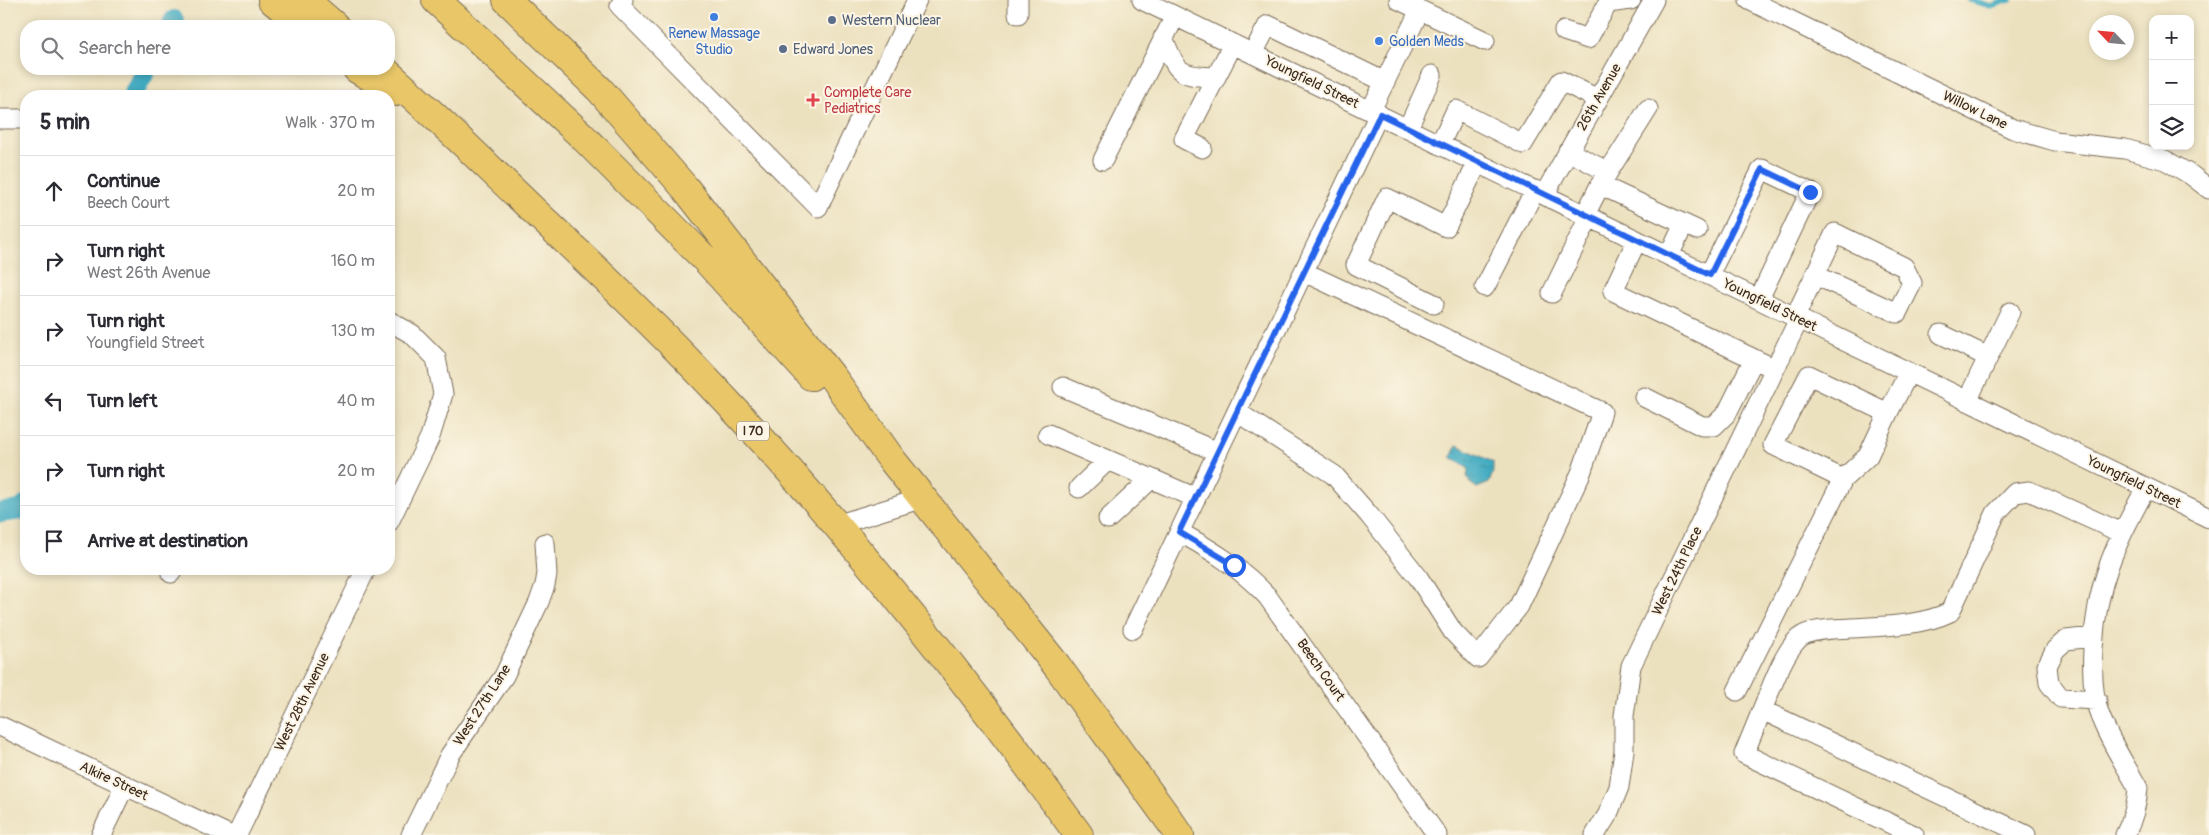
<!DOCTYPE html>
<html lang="en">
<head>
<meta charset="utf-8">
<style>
  body { margin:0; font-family:Pangolin,sans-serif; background:#f2f2f3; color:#2b2b33 }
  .controls { position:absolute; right:15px; top:15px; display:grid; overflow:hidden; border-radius:10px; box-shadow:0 2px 8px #0003 }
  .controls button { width:45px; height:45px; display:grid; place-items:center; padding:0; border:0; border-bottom:1px solid #e1e1e2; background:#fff; color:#2b2b33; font:25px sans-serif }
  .compass { position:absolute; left:2089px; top:15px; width:45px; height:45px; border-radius:50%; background:#fff; box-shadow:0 2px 8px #0003; rotate:296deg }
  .stop { position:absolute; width:15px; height:15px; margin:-11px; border:4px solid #2563eb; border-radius:50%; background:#fff }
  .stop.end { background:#2563eb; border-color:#fff; box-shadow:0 1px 5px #0008 }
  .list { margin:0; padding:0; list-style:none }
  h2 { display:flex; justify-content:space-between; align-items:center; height:65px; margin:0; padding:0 20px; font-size:21px }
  h2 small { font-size:16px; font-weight:400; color:#7c7c81 }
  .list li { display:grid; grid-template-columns:32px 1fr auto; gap:15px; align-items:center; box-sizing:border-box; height:70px; padding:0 20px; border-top:1px solid #e1e1e2 }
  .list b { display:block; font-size:19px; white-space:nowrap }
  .list p { margin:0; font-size:16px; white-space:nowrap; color:#7c7c81 }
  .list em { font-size:16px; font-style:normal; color:#7c7c81 }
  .icon { flex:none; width:28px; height:28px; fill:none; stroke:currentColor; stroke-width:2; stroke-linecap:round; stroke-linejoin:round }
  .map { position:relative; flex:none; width:2209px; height:835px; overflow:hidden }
  .search { position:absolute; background:#fff; box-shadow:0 2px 8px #0003; left:20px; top:20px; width:375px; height:55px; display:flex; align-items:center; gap:12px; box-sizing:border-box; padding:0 18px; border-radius:20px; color:#7c7c81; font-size:19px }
  .panel { position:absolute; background:#fff; box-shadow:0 2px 8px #0003; left:20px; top:90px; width:375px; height:485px; border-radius:20px }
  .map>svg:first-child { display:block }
</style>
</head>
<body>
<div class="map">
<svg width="2209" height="835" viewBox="0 0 2209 835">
  <defs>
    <pattern id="water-ripples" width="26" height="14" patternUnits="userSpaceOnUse" patternTransform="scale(1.25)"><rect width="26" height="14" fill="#42acc2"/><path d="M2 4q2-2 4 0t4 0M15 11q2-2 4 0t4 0" fill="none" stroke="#388c9d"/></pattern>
  </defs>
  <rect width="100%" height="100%" fill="#fcf5e5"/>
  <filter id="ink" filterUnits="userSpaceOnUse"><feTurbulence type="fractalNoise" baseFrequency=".02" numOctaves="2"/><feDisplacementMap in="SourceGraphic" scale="10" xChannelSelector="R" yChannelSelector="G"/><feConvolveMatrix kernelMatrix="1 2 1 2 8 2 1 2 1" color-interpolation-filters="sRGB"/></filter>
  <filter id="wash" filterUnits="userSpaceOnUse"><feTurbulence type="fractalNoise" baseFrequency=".0096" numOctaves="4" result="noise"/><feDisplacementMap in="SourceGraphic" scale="20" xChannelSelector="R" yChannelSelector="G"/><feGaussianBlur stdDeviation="1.12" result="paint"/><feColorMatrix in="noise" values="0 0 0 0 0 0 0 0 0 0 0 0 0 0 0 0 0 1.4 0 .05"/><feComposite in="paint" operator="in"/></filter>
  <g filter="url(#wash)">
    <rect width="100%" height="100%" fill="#ece1bf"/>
    <!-- water -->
    <path fill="url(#water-ripples)" stroke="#3e6b70" d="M1457 445 1493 462V472L1489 483 1477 488 1470 483 1467 476 1469 469 1451 457Z"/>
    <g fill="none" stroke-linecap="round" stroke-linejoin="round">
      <!-- stream -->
      <path stroke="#42acc2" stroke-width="5.5" d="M1970 0 1991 6 2010 0"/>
      <!-- canal -->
      <path stroke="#42acc2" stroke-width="20" d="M171 26 174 20
        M132 96 147 69
        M0 513 21 510 26 505"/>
    </g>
  </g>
  <g filter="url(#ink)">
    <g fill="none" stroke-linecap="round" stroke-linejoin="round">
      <!-- minor casing -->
      <g stroke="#796a56" stroke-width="21">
        <path id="minor" d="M623 0 620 6 818 207 917 0
          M1142 0 2209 518
          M1399 0 1485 41
          M1749 0 2013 129 2055 141 2125 149 2165 160 2191 175 2209 189
          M1018 14V0
          M1564 31 1588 39 1608 3 1631 0
          M1163 38C1178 73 1177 76 1216 77
          M1253 53 1268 25 1385 82
          M1371 110 1420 10
          M0 119H26
          M1408 128 1432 75
          M1440 144 1456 110 1523 144 1561 81 1598 99
          M1202 148 1184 139 1233 44
          M1568 151 1608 172
          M1103 160 1175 16
          M1600 185 1648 109
          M1544 195 1654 0
          M1585 215 1600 185 1697 230
          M1637 240 1613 291 1775 369
          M1669 256 1684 224
          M1709 275 1762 169 1810 192 1759 299
          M1485 287 1535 190
          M1552 293 1589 217
          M1434 304 1356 265 1387 198 1446 227 1478 162
          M1795 317 1835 233 1904 267 1912 283 1897 313 1815 275
          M389 321 412 334 436 358 443 394 430 437 389 522
          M1941 334 1988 357
          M1063 387 1218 452
          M1644 397 1702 426H1714L1727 413 1754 359
          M1967 401 2010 312
          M1237 412 1334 475 1369 515 1418 577 1453 632 1478 658 1519 606 1581 473 1602 412 1304 272
          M1048 434 1196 498
          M1843 479 1868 456 1888 413
          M1079 488 1108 460
          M1108 519 1151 479
          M836 525 923 498
          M1179 532C1212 550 1242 569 1267 596L1437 835
          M171 573 173 569
          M1133 629 1379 114
          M2093 637 2066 640 2055 650 2047 666 2049 683 2061 698 2097 700
          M1737 691 1843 479 1773 445 1809 375 1888 413 1909 372
          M1762 710 1744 754 1914 835
          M0 726 229 835
          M101 835 125 785
          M237 835 366 569
          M411 835 450 755 504 676 539 602 545 585 547 574 545 543
          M1595 835 1608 814 1619 787 1624 751V716L1631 666 1799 319
          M2026 835 1762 710C1771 689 1783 653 1799 638 1811 628 1837 629 1852 628 1884 626 1921 626 1950 612L1996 513 2015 493 2029 491 2122 533
          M2125 835C2133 819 2137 805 2138 788 2125 764 2108 739 2099 713 2092 693 2092 669 2093 649 2096 584 2115 544 2146 488"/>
      </g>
      <!-- highway casing -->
      <g stroke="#796a56" stroke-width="30">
        <path id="highway" d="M272 0 304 26
          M305 0 335 26
          M436 0 581 135 708 262 811 376
          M507 0 600 90 686 189 833 378 892 460 1057 666 1180 835
          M357 69 396 92
          M383 69C434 114 482 161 531 208 594 267 657 327 717 391 848 530 967 681 1079 835"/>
      </g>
      <!-- minor -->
      <use href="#minor" stroke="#fff" stroke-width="19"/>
      <!-- highway -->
      <use href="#highway" stroke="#e9c769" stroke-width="28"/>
    </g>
  </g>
  <g fill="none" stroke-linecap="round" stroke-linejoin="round" filter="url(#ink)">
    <!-- route -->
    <path stroke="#2563eb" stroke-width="6" d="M1234 565 1179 532 1380 114 1710 275 1762 169 1810 192"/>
  </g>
  <!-- markers -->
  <g fill="#3f7fe0" stroke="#fcf5e5" stroke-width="2">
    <circle cx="714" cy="17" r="5"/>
    <circle cx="1379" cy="41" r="5"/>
  </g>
  <g fill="#5c6f8a" stroke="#fcf5e5" stroke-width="2">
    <circle cx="832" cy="20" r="5"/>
    <circle cx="783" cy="49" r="5"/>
  </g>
  <path fill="#e0444e" stroke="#fcf5e5" stroke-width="2" d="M810.5 92.5h5v5h5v5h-5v5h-5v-5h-5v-5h5z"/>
  <g text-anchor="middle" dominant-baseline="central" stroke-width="4" stroke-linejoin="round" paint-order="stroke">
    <!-- shield labels -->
    <rect fill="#fcf5e5" stroke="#75675a" stroke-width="1" x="737" y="421.5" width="32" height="19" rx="4"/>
    <g font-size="12" font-weight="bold" fill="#3b2a1e">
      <text x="753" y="431">I 70</text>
    </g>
    <!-- service labels -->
    <g font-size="14" fill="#4e5e75" stroke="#fcf5e5" text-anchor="start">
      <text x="842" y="20">Western Nuclear</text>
      <text x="793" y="49">Edward Jones</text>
    </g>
    <!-- shop labels -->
    <g font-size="14" fill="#366cbe" stroke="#fcf5e5">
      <text x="714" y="33">Renew Massage<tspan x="714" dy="16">Studio</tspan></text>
      <text x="1389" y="41" text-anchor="start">Golden Meds</text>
    </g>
    <!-- street labels -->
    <g font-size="14" fill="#3b2a1e" stroke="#fcf5e5">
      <text transform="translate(1312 82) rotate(26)">Youngfield Street</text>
      <text transform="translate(1599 97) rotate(-60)">26th Avenue</text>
      <text transform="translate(1975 110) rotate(26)">Willow Lane</text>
      <text transform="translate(1770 305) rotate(26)">Youngfield Street</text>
      <text transform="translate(2134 482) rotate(26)">Youngfield Street</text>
      <text transform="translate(1677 571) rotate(-64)">West 24th Place</text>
      <text transform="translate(1321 670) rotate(55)">Beech Court</text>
      <text transform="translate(302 702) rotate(-64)">West 28th Avenue</text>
      <text transform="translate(482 705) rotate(-57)">West 27th Lane</text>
      <text transform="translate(114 781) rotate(25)">Alkire Street</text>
    </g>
    <!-- health labels -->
    <g font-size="14" fill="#be3a42" stroke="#fcf5e5" text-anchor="start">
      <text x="824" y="92">Complete Care<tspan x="824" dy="16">Pediatrics</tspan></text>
    </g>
  </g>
</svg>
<div class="controls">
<button>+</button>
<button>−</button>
<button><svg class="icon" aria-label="layers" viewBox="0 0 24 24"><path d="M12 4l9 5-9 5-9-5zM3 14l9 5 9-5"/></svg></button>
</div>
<svg class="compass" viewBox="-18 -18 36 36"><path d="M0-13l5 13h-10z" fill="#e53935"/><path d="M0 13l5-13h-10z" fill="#7c7c81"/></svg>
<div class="stop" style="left:1234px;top:565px"></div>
<div class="stop end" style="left:1810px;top:192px"></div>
<div class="search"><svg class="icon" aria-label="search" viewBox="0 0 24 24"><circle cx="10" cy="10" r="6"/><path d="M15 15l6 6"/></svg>Search here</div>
<section class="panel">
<h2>5 min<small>Walk · 370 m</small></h2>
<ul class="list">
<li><svg class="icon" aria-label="ahead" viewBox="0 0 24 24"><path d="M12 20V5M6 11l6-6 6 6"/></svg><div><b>Continue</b><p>Beech Court</p></div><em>20 m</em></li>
<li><svg class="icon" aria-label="right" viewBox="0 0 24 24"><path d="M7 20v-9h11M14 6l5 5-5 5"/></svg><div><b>Turn right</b><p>West 26th Avenue</p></div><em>160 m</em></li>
<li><svg class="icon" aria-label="right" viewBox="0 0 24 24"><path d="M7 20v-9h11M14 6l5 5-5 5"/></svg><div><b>Turn right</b><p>Youngfield Street</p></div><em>130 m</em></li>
<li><svg class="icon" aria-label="left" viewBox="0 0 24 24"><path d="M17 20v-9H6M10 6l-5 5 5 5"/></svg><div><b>Turn left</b></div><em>40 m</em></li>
<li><svg class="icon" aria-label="right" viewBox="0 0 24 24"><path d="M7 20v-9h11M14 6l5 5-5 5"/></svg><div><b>Turn right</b></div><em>20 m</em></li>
<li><svg class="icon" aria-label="arrive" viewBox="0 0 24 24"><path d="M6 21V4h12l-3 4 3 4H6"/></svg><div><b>Arrive at destination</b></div></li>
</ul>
</section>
</div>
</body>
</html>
